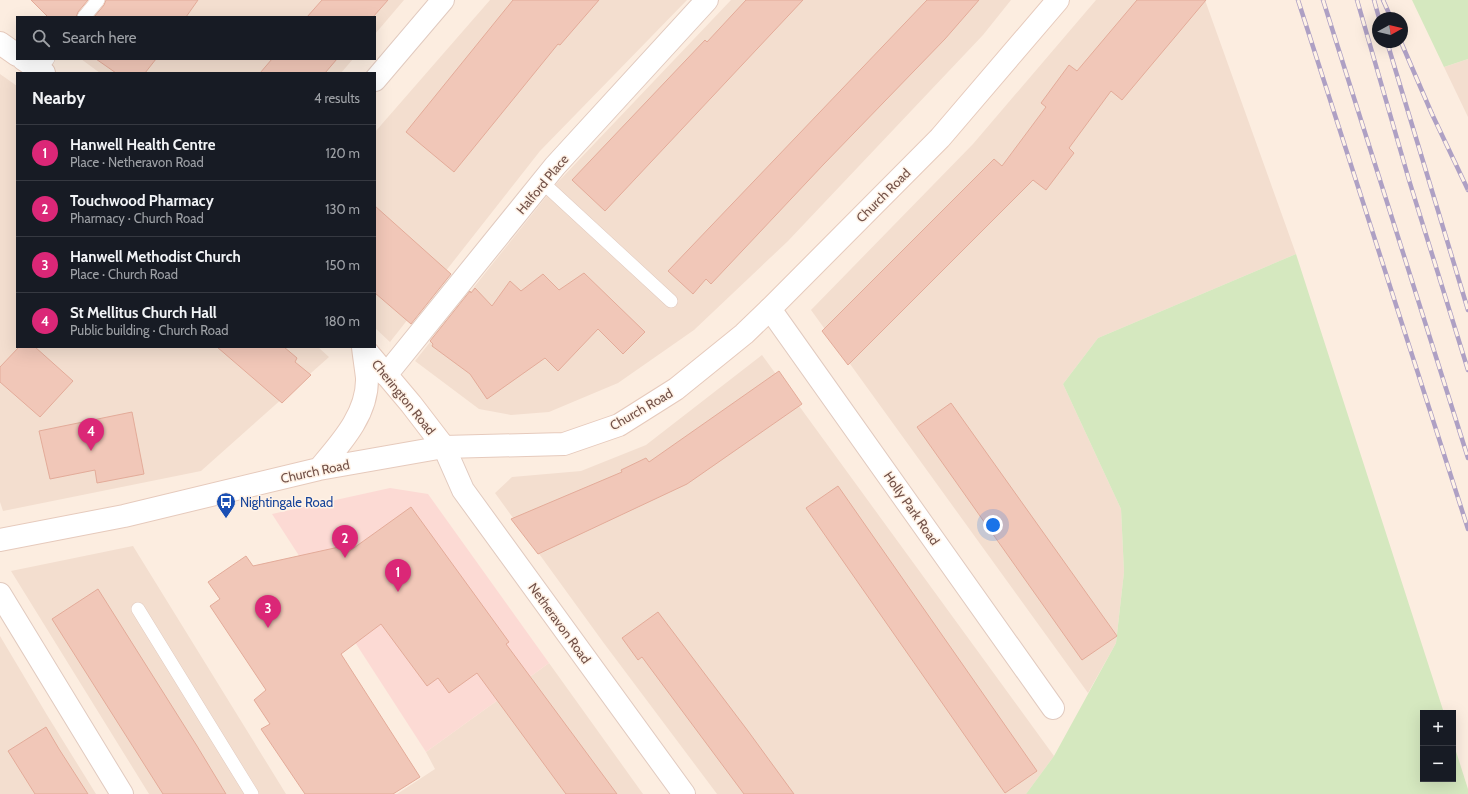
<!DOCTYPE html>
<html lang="en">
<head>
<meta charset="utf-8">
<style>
  body { margin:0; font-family:Cabin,sans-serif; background:#242831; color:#f1f3f6 }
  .controls { position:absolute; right:12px; bottom:12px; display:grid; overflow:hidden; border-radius:0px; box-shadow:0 4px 16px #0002 }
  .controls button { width:36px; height:36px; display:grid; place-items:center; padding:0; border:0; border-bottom:1px solid #363941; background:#171b24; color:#f1f3f6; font:20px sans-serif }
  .compass { position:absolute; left:1372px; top:12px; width:36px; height:36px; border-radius:50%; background:#171b24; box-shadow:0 4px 16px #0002; rotate:82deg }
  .you { position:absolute; left:993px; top:525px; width:14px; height:14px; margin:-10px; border:3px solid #fff; border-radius:50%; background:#1a73e8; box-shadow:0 0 0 6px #1a73e833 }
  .badge { display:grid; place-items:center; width:26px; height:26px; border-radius:50%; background:#db2777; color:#fff; font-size:13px; font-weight:700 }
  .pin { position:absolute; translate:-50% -33px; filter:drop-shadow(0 1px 2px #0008) }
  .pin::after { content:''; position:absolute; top:21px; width:14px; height:12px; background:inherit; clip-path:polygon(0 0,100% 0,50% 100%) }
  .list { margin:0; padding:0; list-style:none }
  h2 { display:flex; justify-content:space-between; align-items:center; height:52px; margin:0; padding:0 16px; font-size:17px }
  h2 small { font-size:13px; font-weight:400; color:#9ea1a6 }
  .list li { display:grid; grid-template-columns:26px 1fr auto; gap:12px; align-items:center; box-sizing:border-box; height:56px; padding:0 16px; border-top:1px solid #363941 }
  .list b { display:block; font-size:15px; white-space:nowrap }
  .list p { margin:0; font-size:13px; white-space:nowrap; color:#9ea1a6 }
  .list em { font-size:13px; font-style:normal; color:#9ea1a6 }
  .icon { flex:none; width:22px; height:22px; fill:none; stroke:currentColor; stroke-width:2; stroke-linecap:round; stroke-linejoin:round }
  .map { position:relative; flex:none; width:1468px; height:794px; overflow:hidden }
  .search { position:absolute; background:#171b24; box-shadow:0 4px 16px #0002; left:16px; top:16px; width:360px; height:44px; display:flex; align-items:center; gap:10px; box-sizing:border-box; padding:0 14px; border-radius:0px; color:#9ea1a6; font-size:15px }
  .panel { position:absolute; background:#171b24; box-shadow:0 4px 16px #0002; left:16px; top:72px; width:360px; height:276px; border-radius:0px }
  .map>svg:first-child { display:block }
</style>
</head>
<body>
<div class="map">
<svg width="1468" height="794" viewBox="0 0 1468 794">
  <rect width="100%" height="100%" fill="#fcede0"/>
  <!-- residential -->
  <path fill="#f3decf" d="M112 0H404L375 34V17H100Z
    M490 0H687L540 151 390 342 375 328V132Z
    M731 0H1011L983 35 788 241 694 330 618 383 549 412 511 415 479 409 415 361 557 183Z
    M1096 0H1205L1296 254 1098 338 1063 384 1121 509 1124 572 1116 643 1088 693 811 310 973 144Z
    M81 59H353L341 73H100Z
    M1468 59V117L1444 67Z
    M0 74 17 86V347H318L329 357 201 471 3 511 0 502Z
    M762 355 1054 756 1026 794H717L603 642 495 493 512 477 581 471 646 445Z
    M133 546 286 794H149L11 571Z
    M0 636 47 715 96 794H0Z
    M549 663 643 794H397L435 769 426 752Z"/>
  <!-- commercial -->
  <path fill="#fcdad4" d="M390 488 428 494 549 663 426 752 272 514Z"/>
  <!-- green -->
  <path fill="#d5e8bf" d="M1412 0H1468V59L1444 67Z
    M1296 254 1444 713H1423V779H1453V742L1468 789V794H1026L1054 756 1116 643 1124 572 1121 509 1063 384 1098 338Z"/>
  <!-- building -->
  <path fill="#f1c7b8" stroke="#e3ab99" d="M31 0H88L78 12 76 17H48Z
    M106 0H198L186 17H94L104 5Z
    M322 0H388L373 17H307Z
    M513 0H599L560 45 558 44 454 172 406 132Z
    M746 0H803L605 211 572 180 705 40 707 42Z
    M927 0H979L945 39 823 165 711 284 706 279 693 294 668 271Z
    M1137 0H1206L1122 100 1111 91 1069 148 1074 153 1046 190 1033 180 848 365 822 331 994 159 1002 166 1046 107 1041 103 1069 65 1077 71Z
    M96 59H156L145 73H116Z
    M272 59H337L325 73H260Z
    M375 206 451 274 411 324 375 293Z
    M584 273 645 332 623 354 598 329 558 371 545 358 487 399 470 374 432 346 433 344 430 341 470 291 471 293 475 288 492 306 510 281 521 291 543 274 559 290Z
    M19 347H35L73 381 40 417 0 382V367Z
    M217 347H284L297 358 295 362 311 375 282 403Z
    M779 371 802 404 687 484 538 554 511 519 622 472 621 470 646 458 649 462Z
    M951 403 1117 636 1082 660 917 427Z
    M132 412 144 474 97 483 95 470 50 479 39 431Z
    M838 486 1037 771 1005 793 806 508Z
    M411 507 509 642 506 644 617 794H566L477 673 449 693 438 678 427 686 381 624 341 654 420 777 393 794H305L261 729 270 724 254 700 266 690 210 606 220 599 208 582 246 556 253 566 339 547 344 555Z
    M98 589 197 746 226 794H163L52 619Z
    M658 612 748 731 794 794H744L642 657 638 660 622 638Z
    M46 727 59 749 88 794H35L8 751Z"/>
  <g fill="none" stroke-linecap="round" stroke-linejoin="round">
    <!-- lane casing -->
    <g stroke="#e1cabf" stroke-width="14">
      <path id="lane" d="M84 17 98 0
        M39 70 48 59
        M542 182 671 301
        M138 609 252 794"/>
    </g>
    <!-- street casing -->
    <g stroke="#e1cabf" stroke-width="24">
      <path id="street" d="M375 80 443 0
        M770 309 1053 708
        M386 375 555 166 707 0
        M444 447 463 490 684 794
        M0 594 122 794"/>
    </g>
    <!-- secondary casing -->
    <g stroke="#e6cabc" stroke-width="24">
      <path id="secondary" d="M0 43 17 55
        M23 59 44 73
        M363 347 411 404 444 447
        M319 469C341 443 368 414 367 378 366 368 364 357 363 347
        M0 540 124 516 319 469 444 447 564 444 619 425 676 389 744 334 770 309 940 138 1058 0"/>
    </g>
    <!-- lane -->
    <use href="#lane" stroke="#fff" stroke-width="13"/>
    <!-- street -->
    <use href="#street" stroke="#fff" stroke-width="22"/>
    <!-- secondary -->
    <use href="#secondary" stroke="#fff" stroke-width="22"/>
    <!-- rail casing -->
    <g stroke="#aea0c4" stroke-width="4.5">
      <path id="rail" d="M1298 0 1468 529
        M1323 0 1468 458
        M1357 0 1409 180 1468 370
        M1374 0 1379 18
        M1383 0 1391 18
        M1387 42 1468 310
        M1401 42 1432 114 1468 190"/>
    </g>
    <!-- rail -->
    <use href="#rail" stroke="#fff2e6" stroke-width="3" stroke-dasharray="9" stroke-linecap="butt"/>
  </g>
  <!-- icons -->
  <defs>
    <g id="bus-pin" transform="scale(1)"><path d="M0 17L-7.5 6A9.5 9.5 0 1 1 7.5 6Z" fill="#1a4fb4" stroke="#fff2e6"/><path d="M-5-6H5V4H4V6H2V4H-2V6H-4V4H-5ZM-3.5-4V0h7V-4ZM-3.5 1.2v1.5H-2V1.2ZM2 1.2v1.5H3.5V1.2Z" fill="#fff"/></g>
  </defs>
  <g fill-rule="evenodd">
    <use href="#bus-pin" x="226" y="502"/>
  </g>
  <g text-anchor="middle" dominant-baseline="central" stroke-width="3" stroke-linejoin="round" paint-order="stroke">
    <!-- street labels -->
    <g font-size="13" fill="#725148" stroke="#fff2e6">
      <text transform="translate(542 184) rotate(-50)">Halford Place</text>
      <text transform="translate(883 195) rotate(-45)">Church Road</text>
      <text transform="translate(404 397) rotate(51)">Cherington Road</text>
      <text transform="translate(641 409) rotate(-30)">Church Road</text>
      <text transform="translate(315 471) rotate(-12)">Church Road</text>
      <text transform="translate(912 508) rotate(55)">Holly Park Road</text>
      <text transform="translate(560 623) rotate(54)">Netheravon Road</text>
    </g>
    <!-- transit labels -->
    <g font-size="13" fill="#164399" stroke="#fff2e6" text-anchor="start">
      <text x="240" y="502">Nightingale Road</text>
    </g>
  </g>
</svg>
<div class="controls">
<button>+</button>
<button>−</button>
</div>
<svg class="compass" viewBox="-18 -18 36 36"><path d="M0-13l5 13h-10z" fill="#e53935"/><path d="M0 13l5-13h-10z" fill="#9ea1a6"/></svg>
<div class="you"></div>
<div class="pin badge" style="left:398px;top:592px">1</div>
<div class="pin badge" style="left:345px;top:558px">2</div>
<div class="pin badge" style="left:268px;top:628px">3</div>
<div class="pin badge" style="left:91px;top:451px">4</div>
<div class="search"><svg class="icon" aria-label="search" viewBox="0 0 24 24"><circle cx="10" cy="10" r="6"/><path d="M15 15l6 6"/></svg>Search here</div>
<section class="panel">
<h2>Nearby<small>4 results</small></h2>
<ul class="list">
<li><span class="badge">1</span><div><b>Hanwell Health Centre</b><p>Place · Netheravon Road</p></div><em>120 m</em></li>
<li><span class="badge">2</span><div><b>Touchwood Pharmacy</b><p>Pharmacy · Church Road</p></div><em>130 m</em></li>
<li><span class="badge">3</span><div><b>Hanwell Methodist Church</b><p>Place · Church Road</p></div><em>150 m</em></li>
<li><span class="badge">4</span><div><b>St Mellitus Church Hall</b><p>Public building · Church Road</p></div><em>180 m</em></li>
</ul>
</section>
</div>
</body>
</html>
